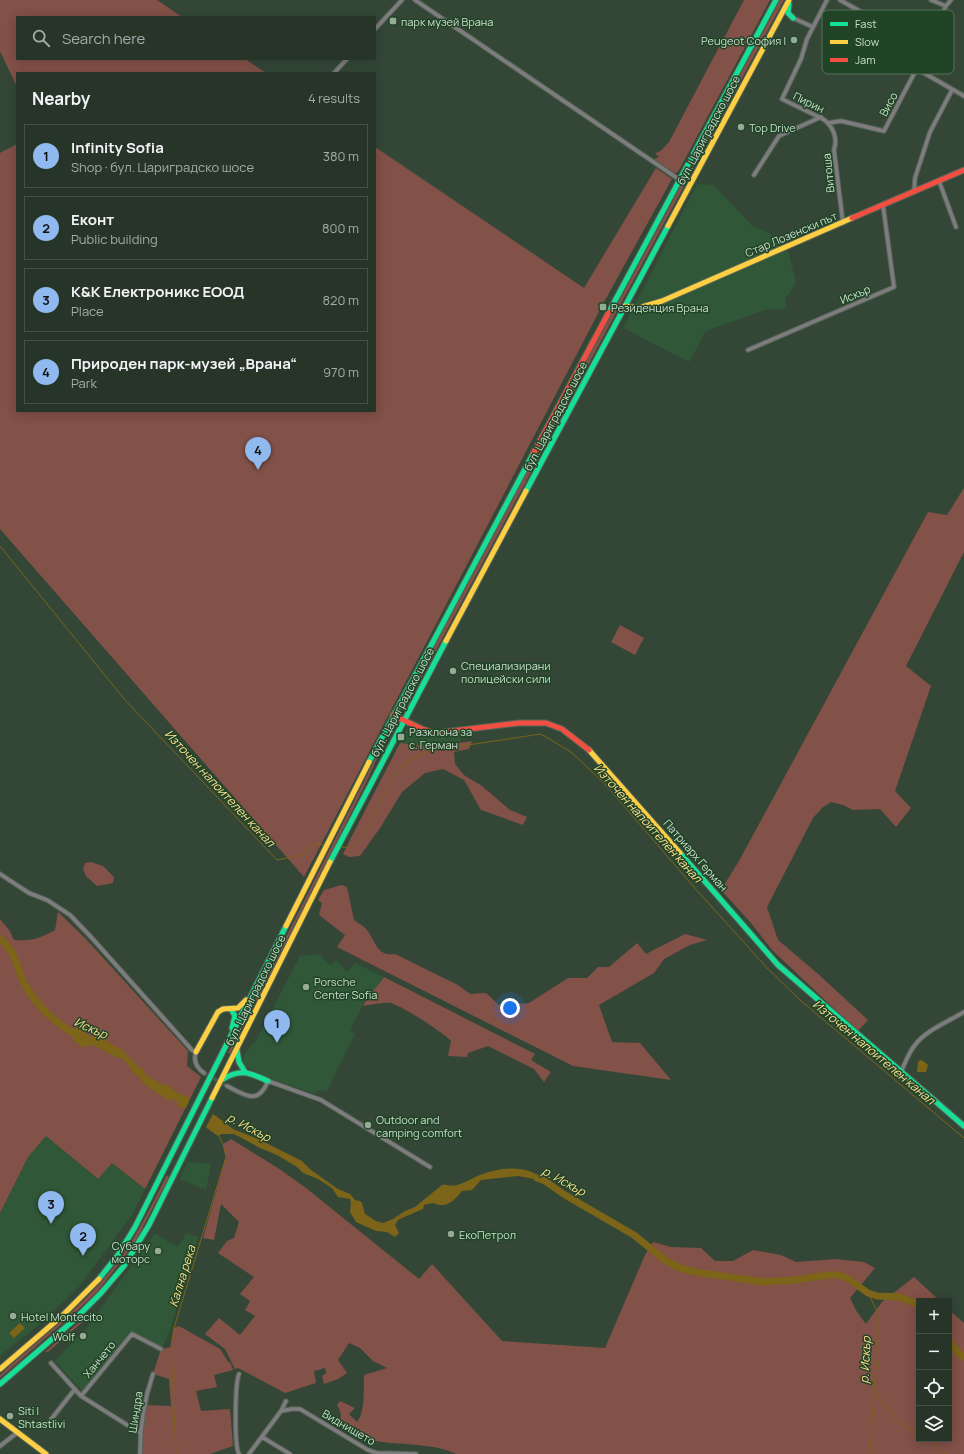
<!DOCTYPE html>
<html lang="en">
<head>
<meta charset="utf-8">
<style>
  body { margin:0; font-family:Manrope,sans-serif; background:#2f3d31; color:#f1f3f6 }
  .controls { position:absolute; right:12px; bottom:12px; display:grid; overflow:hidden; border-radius:0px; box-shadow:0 2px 10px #0003 }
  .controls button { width:36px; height:36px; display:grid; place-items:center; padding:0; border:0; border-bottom:1px solid #435046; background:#273529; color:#f1f3f6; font:20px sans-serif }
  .you { position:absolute; left:510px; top:1008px; width:14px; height:14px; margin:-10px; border:3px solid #fff; border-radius:50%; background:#1a73e8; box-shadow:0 0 0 6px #1a73e833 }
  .badge { display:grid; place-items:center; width:26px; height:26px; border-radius:50%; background:#90b9f0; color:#111; font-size:13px; font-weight:700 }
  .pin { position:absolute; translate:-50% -33px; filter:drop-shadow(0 1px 2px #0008) }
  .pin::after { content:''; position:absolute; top:21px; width:14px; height:12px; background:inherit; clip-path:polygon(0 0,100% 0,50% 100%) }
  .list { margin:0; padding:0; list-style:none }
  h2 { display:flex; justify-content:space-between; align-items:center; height:52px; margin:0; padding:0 16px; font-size:17px }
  h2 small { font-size:13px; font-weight:400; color:#a4aba8 }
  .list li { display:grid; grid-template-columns:26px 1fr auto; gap:12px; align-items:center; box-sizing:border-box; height:64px; margin:0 8px 8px; padding:0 8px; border:1px solid #435046; border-radius:0px }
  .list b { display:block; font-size:15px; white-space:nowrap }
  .list p { margin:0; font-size:13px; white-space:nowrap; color:#a4aba8 }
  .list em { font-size:13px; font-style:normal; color:#a4aba8 }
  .icon { flex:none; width:22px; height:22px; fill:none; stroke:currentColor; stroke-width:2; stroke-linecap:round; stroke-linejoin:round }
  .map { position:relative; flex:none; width:964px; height:1454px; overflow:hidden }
  .search { position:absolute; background:#273529; box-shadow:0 2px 10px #0003; left:16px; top:16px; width:360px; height:44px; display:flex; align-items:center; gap:10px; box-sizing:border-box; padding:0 14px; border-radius:0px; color:#a4aba8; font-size:15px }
  .panel { position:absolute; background:#273529; box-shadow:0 2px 10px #0003; left:16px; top:72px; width:360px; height:340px; border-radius:0px }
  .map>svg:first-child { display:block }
</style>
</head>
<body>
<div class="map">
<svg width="964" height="1454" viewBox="0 0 964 1454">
  <rect width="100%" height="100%" fill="#344737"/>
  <!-- built -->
  <path fill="#305737" d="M697 184 713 185 753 226 769 233 787 247 796 283 785 299 786 309 765 310 706 331 689 362 623 328Z
    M407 727 439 736 460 734 461 742 433 747 400 743Z
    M319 954 330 965 336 960 347 972 355 963 384 977 379 985 366 998 350 1030 355 1034 327 1091 319 1090 315 1094 273 1080 245 1066 243 1060 244 1055 257 1039 300 956Z
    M46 1136 97 1179 112 1163 145 1189 132 1215 78 1288 37 1326 0 1356V1213L28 1157Z
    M188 1162 211 1164 206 1190 180 1179Z
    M155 1233 177 1247 187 1233 198 1237 170 1330 163 1346H158L130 1332 82 1391 55 1361 88 1326Z"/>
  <!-- green -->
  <path fill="#825148" d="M0 0H157L182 17H17V59H245L266 73H17V87L0 51Z
    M744 0H770L678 172 674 173 654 159 659 157 655 153C661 153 665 146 669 142Z
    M780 0H784L618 309 619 307 618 303Z
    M17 144V411H375V147L584 288 656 168 672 179 604 302 304 877 0 529V153Z
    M616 306 618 307 616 312 617 311 410 699H408V698L437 638Z
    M964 488V552L906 666 931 686 895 791 911 808 896 827 880 809 853 810 843 805 831 802 822 808 813 818 767 907 778 940 817 973 868 1020 858 1031 772 950 751 923 721 890 739 861 928 512 947 515Z
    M620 625 644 638 635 655 611 642Z
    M393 723 365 785 230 1054 228 1053Z
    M472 741 469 749 454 752 455 764 464 775 482 786 510 810 527 817 523 825 481 810 464 780 443 769 425 773 402 792 380 828 360 856 349 857 343 854 356 828 400 743 433 747Z
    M91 862 103 866 114 877 113 883 97 886 86 876 83 869 85 863Z
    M342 885 347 887 354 920C358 923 364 926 367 930 376 942 377 957 395 954L458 985 470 994 486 993 499 1005 529 1003 568 978H587L598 967H609L637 943 646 954 685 934 707 940 690 945 664 959 654 973 599 1005 612 1042 640 1043 671 1080 573 1066 337 947 345 935 319 915 322 903 318 900 324 890Z
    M58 912 86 939 188 1051 187 1066 201 1077 145 1189 112 1163 98 1179 46 1136 28 1157 0 1213V919L10 931 14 940C32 941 39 939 55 930Z
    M384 977 535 1054 531 1060 551 1072 544 1082 534 1069 488 1046 468 1053 467 1057 448 1056 451 1041C441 1031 404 1007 391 1003 384 1002 370 1005 363 1006 368 995 377 987 384 977Z
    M231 1139 278 1168 306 1188 419 1279 432 1264 502 1341 605 1348 645 1255 653 1242 671 1247 701 1248 715 1261H733L753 1250 781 1255 796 1262 836 1259 864 1262 875 1268 850 1298 857 1312 866 1324 882 1302 914 1277 940 1301H919V1439H949V1310L964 1323V1454H456C419 1436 368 1454 339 1422 343 1416 340 1410 337 1405L340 1401 355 1408 349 1414 357 1422C366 1411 363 1389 364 1375L387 1368 373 1361 360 1348 349 1343 338 1360 347 1373 338 1379 324 1384 322 1376 326 1373 325 1368 314 1371 316 1383 285 1393 238 1368 235 1369 225 1349 205 1334 219 1318 240 1335 255 1316 245 1310 250 1301 240 1294 254 1277 218 1253 227 1241 234 1238 239 1222 221 1204 214 1240 203 1238 226 1157 223 1144Z
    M167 1175 169 1177 134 1244 98 1291 80 1308 0 1378V1375C39 1339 87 1304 119 1260 138 1234 152 1204 167 1175Z
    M85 1317 86 1319 48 1352H45Z
    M179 1326 220 1349 229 1363 230 1362 233 1370 214 1375 217 1387 196 1391 201 1411 230 1409 233 1446 210 1454H140L145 1405 171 1406 169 1379 153 1374 161 1349 171 1347 174 1328Z"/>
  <!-- water -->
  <path fill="#7c6418" d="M81 1028 88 1036 101 1038 122 1050 138 1067 143 1069 146 1075 161 1084 168 1085 176 1092 188 1097 194 1103 216 1116 233 1129 258 1139 302 1161 311 1170 338 1189 350 1194 355 1200 360 1201 362 1203 365 1214 376 1221 383 1223 393 1219 405 1211 415 1207 442 1185C447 1184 453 1187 457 1185 465 1183 472 1178 480 1175 501 1167 528 1164 545 1181L518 1176 481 1180 472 1190 462 1191C454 1201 446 1209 433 1203L424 1205 423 1209 402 1218 398 1220 395 1225 399 1233 395 1237 387 1232 376 1231 356 1222 350 1212 351 1202 350 1199 338 1197 332 1188 318 1179 303 1173 297 1167 277 1155 260 1148 234 1134H222L218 1136C214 1133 209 1130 206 1127 197 1117 192 1107 178 1107L177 1101 174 1099 169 1101 157 1093 143 1083 139 1077 134 1074 126 1062 122 1058 115 1057 93 1045 83 1047 74 1041 72 1035 66 1029Z
    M920 1060 923 1061 928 1065 926 1072H917L918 1062Z
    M20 1323 25 1328 14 1338 9 1333Z"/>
  <!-- pier -->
  <path fill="#344737" d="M191 1097 195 1102 214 1112 205 1129 195 1116 185 1110Z"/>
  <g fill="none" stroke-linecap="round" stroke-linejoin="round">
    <!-- stream -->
    <path stroke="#7c6418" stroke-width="1" d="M0 546 125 700 277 860 301 855 313 844 324 845
      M341 847 351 848 364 836 391 780 411 758 440 747 468 745 541 734 571 752 604 783 693 886 767 968 800 1000 964 1138
      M868 1293 878 1313V1351L874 1386 877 1397 885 1404 895 1419 919 1435
      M927 1439 931 1441 945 1454
      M176 1454 171 1347 174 1328 226 1157 223 1144 219 1136
      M870 1454 874 1389"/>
    <!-- river -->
    <path stroke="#7c6418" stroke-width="7" d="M0 939C17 952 16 968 25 985 36 1005 54 1022 75 1034
      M537 1178 545 1181 565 1195 634 1235 666 1261 680 1268 695 1272 763 1282 796 1280 827 1275H838L847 1278 868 1293 877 1296 900 1297 919 1305
      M949 1341 960 1355 964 1357"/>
    <!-- street-tunnel -->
    <path stroke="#4b5e4e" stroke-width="3.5" stroke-dasharray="3.5 2" stroke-linecap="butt" d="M204 1073 227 1086"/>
    <!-- street casing -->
    <g stroke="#546456" stroke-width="5.5">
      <path id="street" d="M415 0 680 180
        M827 0 807 39 801 59 782 99 823 119C833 126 838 138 834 150L843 223
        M840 0 872 18 891 33 924 48
        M931 0 946 6
        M793 18 813 27
        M375 29 402 0
        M924 48 946 6 951 0
        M917 69 964 96
        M334 73 347 59
        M828 123 841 121 884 131 927 49 924 48
        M754 175 779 136 821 117
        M939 181 956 227
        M914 192 915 178 930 132 952 90
        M748 350 894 287 883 205
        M0 874 29 893 47 900 70 915 91 937 192 1050 196 1052C193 1061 197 1068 204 1073
        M901 1072C905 1063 909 1052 915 1045 925 1031 949 1021 964 1012
        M227 1086C245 1095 258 1106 268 1081L321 1100 430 1167
        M51 1363 81 1396 140 1433
        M81 1396 132 1334 161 1349
        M281 1411 286 1401
        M49 1422 75 1389
        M262 1437 290 1454
        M0 1446 18 1432
        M140 1454C140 1427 144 1400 153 1374
        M239 1454C234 1446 235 1383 239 1374
        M249 1454 281 1411 292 1409H300L368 1450 377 1453 416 1454"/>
    </g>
    <!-- fast casing -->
    <g stroke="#546456" stroke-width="7">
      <path id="fast" d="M789 4 788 13 793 18
        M609 312 776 0
        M526 491 668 226
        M369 762 533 454
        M680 853 778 965 964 1126
        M330 862 446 641
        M231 1009 235 1016 232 1028
        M237 1050 239 1062 245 1072
        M223 1079C241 1068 250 1073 268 1081
        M99 1279 118 1255 135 1227 286 926
        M0 1384 74 1320 101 1293 124 1266 149 1225 212 1098"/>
    </g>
    <!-- slow casing -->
    <g stroke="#546456" stroke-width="7">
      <path id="slow" d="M668 226 789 0
        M625 306 638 308 662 301 852 218
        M446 641 526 491
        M589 750 680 853
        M286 926 369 762
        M196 1052 218 1012 223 1009 238 1008 246 1000
        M212 1098 330 862
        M0 1369 63 1315 99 1279
        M0 1419 46 1454"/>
    </g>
    <!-- jam casing -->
    <g stroke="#546456" stroke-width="7">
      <path id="jam" d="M852 218 964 170
        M533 454 609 312
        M393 715 422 729 435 733 519 723H546L562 729 589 750"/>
    </g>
    <!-- street -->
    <use href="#street" stroke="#7e7c7e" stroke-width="3.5"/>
    <!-- fast -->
    <use href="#fast" stroke="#16e098" stroke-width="5"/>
    <!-- slow -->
    <use href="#slow" stroke="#ffcf43" stroke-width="5"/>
    <!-- jam -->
    <use href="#jam" stroke="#f24e42" stroke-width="5"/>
  </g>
  <!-- markers -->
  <g fill="#96aa98" stroke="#214427" stroke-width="1.5">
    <rect x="389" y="17" width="8" height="8" rx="2"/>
    <circle cx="794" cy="40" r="4"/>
    <circle cx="741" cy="127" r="4"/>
    <rect x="599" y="303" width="8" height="8" rx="2"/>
    <circle cx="453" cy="671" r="4"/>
    <rect x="397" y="733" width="8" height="8" rx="2"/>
    <circle cx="306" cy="987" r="4"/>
    <circle cx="368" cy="1125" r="4"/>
    <circle cx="451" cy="1234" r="4"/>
    <circle cx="158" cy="1251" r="4"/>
    <circle cx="13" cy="1316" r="4"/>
    <circle cx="83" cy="1336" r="4"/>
    <circle cx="10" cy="1416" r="4"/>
  </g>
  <g text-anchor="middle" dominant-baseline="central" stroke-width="3" stroke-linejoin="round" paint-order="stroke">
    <!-- poi labels -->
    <g font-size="11" fill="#cbdfcd" stroke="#214427" text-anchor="start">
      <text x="401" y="21">парк музей Врана</text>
      <text x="786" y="40" text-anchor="end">Peugeot София I</text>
      <text x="749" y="127">Top Drive</text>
      <text x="611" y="307">Резиденция Врана</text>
      <text x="461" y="665">Специализирани<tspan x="461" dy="13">полицейски сили</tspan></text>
      <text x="409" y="731">Разклона за<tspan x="409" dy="13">с. Герман</tspan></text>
      <text x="314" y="981">Porsche<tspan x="314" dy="13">Center Sofia</tspan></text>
      <text x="376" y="1119">Outdoor and<tspan x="376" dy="13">camping comfort</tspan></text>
      <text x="459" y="1234">ЕкоПетрол</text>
      <text x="150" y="1245" text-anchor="end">Субару<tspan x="150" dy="13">моторс</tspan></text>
      <text x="21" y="1316">Hotel Montecito</text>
      <text x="75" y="1336" text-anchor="end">Wolf</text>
      <text x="18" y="1410">Siti I<tspan x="18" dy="13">Shtastlivi</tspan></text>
    </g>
    <!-- street labels -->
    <g font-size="11" fill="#cbdfcd" stroke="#214427">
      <text transform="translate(809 102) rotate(26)">Пирин</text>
      <text transform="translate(888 104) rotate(-62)">Висо</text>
      <text transform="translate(708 130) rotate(-62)">бул. Цариградско шосе</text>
      <text transform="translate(828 173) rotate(-96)">Витоша</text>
      <text transform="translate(791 234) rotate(-23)">Стар Лозенски път</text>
      <text transform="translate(855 294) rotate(-23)">Искър</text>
      <text transform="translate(555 416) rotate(-62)">бул. Цариградско шосе</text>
      <text transform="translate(402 702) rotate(-62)">бул. Цариградско шосе</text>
      <text transform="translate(696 855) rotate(49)">Патриарх Герман</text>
      <text transform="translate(255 990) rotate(-64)">бул. Цариградско шосе</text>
      <text transform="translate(99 1359) rotate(-51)">Ханчето</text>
      <text transform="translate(135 1412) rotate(-81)">Шиндра</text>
      <text transform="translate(349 1427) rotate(30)">Виднището</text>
    </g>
    <!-- water labels -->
    <g font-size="12" font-style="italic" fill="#ffdf90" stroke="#214427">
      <text transform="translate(220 788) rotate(47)">Източен напоителен канал</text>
      <text transform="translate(648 823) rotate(48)">Източен напоителен канал</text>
      <text transform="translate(91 1028) rotate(24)">Искър</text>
      <text transform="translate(874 1052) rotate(40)">Източен напоителен канал</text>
      <text transform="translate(249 1127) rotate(28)">р. Искър</text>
      <text transform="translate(564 1181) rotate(29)">р. Искър</text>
      <text transform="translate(182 1276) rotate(-73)">Кална река</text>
      <text transform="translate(865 1360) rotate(-87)">р. Искър</text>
    </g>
  </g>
  <!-- legend -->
  <rect x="822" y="10" width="132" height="64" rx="6" fill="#214427" stroke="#547259" stroke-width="1"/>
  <rect x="830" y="22" width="18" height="4" fill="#16e098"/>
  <rect x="830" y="40" width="18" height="4" fill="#ffcf43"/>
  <rect x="830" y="58" width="18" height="4" fill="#f24e42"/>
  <g font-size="11" fill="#cbdfcd">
    <text x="855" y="28">Fast</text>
    <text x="855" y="46">Slow</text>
    <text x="855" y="64">Jam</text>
  </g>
</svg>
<div class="controls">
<button>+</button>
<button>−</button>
<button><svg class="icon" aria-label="locate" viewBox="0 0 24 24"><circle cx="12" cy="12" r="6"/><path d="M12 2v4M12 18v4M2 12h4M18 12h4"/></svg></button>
<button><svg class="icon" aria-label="layers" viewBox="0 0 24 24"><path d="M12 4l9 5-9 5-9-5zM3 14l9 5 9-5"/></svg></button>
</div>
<div class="you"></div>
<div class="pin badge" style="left:277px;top:1043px">1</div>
<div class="pin badge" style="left:83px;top:1256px">2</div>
<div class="pin badge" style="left:51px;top:1224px">3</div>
<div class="pin badge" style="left:258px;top:470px">4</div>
<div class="search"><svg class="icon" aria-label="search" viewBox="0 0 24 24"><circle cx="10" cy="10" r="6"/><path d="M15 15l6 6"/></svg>Search here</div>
<section class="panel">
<h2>Nearby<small>4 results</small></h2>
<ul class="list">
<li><span class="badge">1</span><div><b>Infinity Sofia</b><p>Shop · бул. Цариградско шосе</p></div><em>380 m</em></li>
<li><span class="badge">2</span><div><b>Еконт</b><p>Public building</p></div><em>800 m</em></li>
<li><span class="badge">3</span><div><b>K&amp;K Електроникс ЕООД</b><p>Place</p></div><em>820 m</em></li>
<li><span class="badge">4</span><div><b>Природен парк-музей „Врана“</b><p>Park</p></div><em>970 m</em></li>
</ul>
</section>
</div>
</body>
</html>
